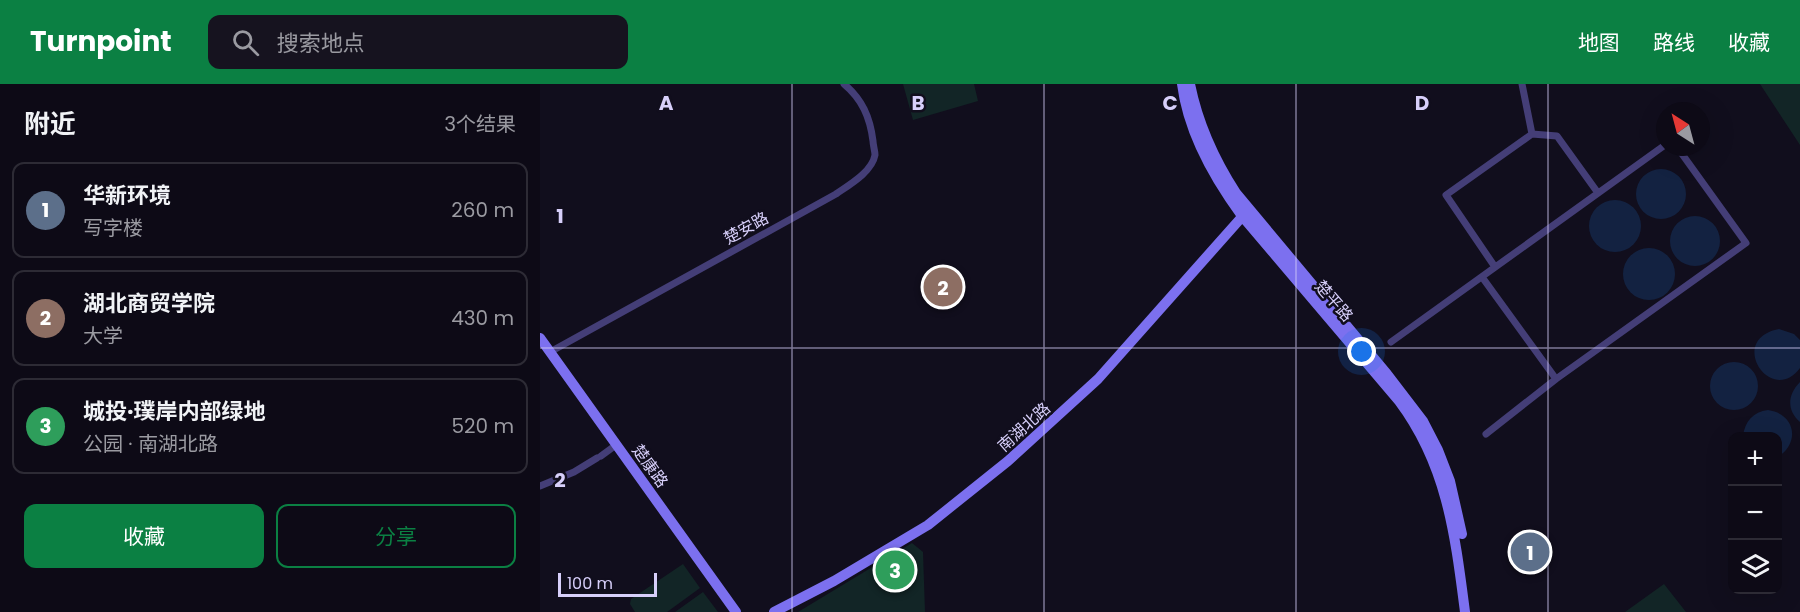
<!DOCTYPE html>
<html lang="zh">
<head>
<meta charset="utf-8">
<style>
  body { margin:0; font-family:Poppins,"Noto Sans SC",sans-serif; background:#16131f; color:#f1f3f6 }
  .controls { position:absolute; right:18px; bottom:18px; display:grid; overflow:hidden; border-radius:12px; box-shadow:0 6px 24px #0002 }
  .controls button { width:54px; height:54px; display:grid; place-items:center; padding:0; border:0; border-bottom:2px solid #2d2b35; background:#0d0a16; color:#f1f3f6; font:30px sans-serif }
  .compass { position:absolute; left:1116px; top:18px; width:54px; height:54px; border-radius:50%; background:#0d0a16; box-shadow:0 6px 24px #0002; rotate:324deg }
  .scale { position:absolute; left:18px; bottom:15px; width:99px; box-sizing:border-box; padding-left:6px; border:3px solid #d7cffa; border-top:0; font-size:16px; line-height:21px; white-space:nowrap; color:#d7cffa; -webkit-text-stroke:4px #110e1d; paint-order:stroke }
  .you { position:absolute; left:822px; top:268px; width:21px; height:21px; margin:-15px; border:4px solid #fff; border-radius:50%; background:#1a73e8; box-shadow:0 0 0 9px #1a73e833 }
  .badge { display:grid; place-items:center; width:39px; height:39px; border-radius:50%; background:#0b8043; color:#fff; font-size:20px; font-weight:700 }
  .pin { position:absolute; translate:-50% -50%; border:3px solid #fff; box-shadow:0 2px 6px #0006 }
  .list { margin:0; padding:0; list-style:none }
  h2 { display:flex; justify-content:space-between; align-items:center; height:78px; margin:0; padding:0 24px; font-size:26px }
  h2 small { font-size:20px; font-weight:400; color:#9a9aa1 }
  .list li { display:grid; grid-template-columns:39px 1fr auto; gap:18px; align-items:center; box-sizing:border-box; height:96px; margin:0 12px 12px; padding:0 12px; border:2px solid #2d2b35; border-radius:12px }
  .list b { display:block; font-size:22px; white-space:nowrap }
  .list p { margin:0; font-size:20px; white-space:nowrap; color:#9a9aa1 }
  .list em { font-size:20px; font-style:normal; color:#9a9aa1 }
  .actions { display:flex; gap:12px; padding:18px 24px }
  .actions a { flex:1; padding:14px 0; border:2px solid #0b8043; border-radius:12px; text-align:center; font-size:21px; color:#0b8043 }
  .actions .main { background:#0b8043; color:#fff }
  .icon { flex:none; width:33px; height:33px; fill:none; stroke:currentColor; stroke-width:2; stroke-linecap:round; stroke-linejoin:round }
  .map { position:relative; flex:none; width:1260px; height:528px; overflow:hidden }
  header { display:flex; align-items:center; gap:36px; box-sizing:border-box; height:84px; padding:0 30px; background:#0b8043; color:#fff }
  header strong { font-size:28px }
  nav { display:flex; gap:33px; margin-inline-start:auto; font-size:21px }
  .search { width:420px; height:54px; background:#16131f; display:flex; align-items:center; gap:15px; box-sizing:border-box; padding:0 21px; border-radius:12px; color:#9a9aa1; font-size:22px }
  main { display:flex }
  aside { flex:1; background:#0d0a16 }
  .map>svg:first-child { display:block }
</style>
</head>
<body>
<header>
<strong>Turnpoint</strong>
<div class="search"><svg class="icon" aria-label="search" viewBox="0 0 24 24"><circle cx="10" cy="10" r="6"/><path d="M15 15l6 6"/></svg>搜索地点</div>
<nav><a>地图</a><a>路线</a><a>收藏</a></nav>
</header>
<main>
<aside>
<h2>附近<small>3个结果</small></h2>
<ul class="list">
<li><span class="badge" style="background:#5c6f8a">1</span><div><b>华新环境</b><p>写字楼</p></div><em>260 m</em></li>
<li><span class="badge" style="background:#8d6e63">2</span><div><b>湖北商贸学院</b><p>大学</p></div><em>430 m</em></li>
<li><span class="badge" style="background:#2e9e5b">3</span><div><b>城投·璞岸内部绿地</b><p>公园 · 南湖北路</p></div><em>520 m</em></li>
</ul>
<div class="actions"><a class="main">收藏</a><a>分享</a></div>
</aside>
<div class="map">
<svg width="1260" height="528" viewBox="0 0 1260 528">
  <rect width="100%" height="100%" fill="#110e1d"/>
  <!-- green -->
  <path fill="#122526" d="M363 0H434L438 17 373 36Z
    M1220 0H1260V61Z
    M372 459 383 468 385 528H258Z
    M143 480 160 504 127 528H95L90 520 91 515Z
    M1124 500 1146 528H1085Z
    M163 508 178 528H135Z"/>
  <!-- water -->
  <path fill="#132241" d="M1096 110a25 25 0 1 1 50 0a25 25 0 1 1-50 0Z
    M1049 142a26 26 0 1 1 52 0a26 26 0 1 1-52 0Z
    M1130 157a25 25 0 1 1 50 0a25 25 0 1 1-50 0Z
    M1083 190a26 26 0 1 1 52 0a26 26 0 1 1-52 0Z
    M1239 245 1254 250 1260 256V284C1231 323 1186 255 1239 245Z
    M1170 302a24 24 0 1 1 48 0a24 24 0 1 1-48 0Z
    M1260 298V338C1246 326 1248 310 1260 298Z
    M1228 326C1256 330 1260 359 1238 373V352H1203C1205 337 1213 328 1228 326Z"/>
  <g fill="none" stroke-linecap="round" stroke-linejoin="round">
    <!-- street -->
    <path stroke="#443e77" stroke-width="7" d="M982 0 992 50
      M955 183 906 111 992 50 1017 52 1058 109
      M942 193 1016 295
      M851 258 1125 61
      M10 268 296 110C309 101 332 88 335 71 335 67 333 61 333 57 330 33 322 15 304 0
      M946 350 1016 295 1206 159 1137 63
      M61 372 76 361
      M0 402 34 388 57 374"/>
    <!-- secondary -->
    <path stroke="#7c70ef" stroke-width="10" d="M642 0C648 48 674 94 702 132L859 317C907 381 915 450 925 528
      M650 0C658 40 674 75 696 109L847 290 883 337 898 366 910 397 922 450
      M0 254 196 528
      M234 528 294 497 388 441 468 377 558 295 709 125"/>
  </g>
  <!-- grid -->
  <path fill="none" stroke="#d7cffa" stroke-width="1.5" stroke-opacity="0.55" d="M252 0V528M504 0V528M756 0V528M1008 0V528M0 264H1260"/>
  <g text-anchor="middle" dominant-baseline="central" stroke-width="5" stroke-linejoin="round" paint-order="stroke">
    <!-- street labels -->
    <g font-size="16" fill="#d7cffa" stroke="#110e1d">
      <text transform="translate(206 144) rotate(-29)">楚安路</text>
      <text transform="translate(794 217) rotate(49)">楚平路</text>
      <text transform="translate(484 343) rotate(-42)">南湖北路</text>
      <text transform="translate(110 382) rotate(54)">楚康路</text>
    </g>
  </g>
  <g font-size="20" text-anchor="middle" font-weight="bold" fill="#d7cffa" stroke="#110e1d" stroke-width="5" stroke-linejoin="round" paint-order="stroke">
    <text x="126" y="26">A</text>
    <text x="378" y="26">B</text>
    <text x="630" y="26">C</text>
    <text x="882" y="26">D</text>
    <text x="20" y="139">1</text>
    <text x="20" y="403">2</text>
  </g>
</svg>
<div class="controls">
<button>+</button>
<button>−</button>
<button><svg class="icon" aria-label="layers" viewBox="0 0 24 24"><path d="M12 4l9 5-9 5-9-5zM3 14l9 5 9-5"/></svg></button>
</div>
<svg class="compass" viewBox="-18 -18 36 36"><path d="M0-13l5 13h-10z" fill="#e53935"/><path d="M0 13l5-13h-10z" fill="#9a9aa1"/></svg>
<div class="scale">100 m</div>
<div class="you"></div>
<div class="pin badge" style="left:990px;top:468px;background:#5c6f8a">1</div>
<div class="pin badge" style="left:403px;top:203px;background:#8d6e63">2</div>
<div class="pin badge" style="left:355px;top:486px;background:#2e9e5b">3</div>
</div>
</main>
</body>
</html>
